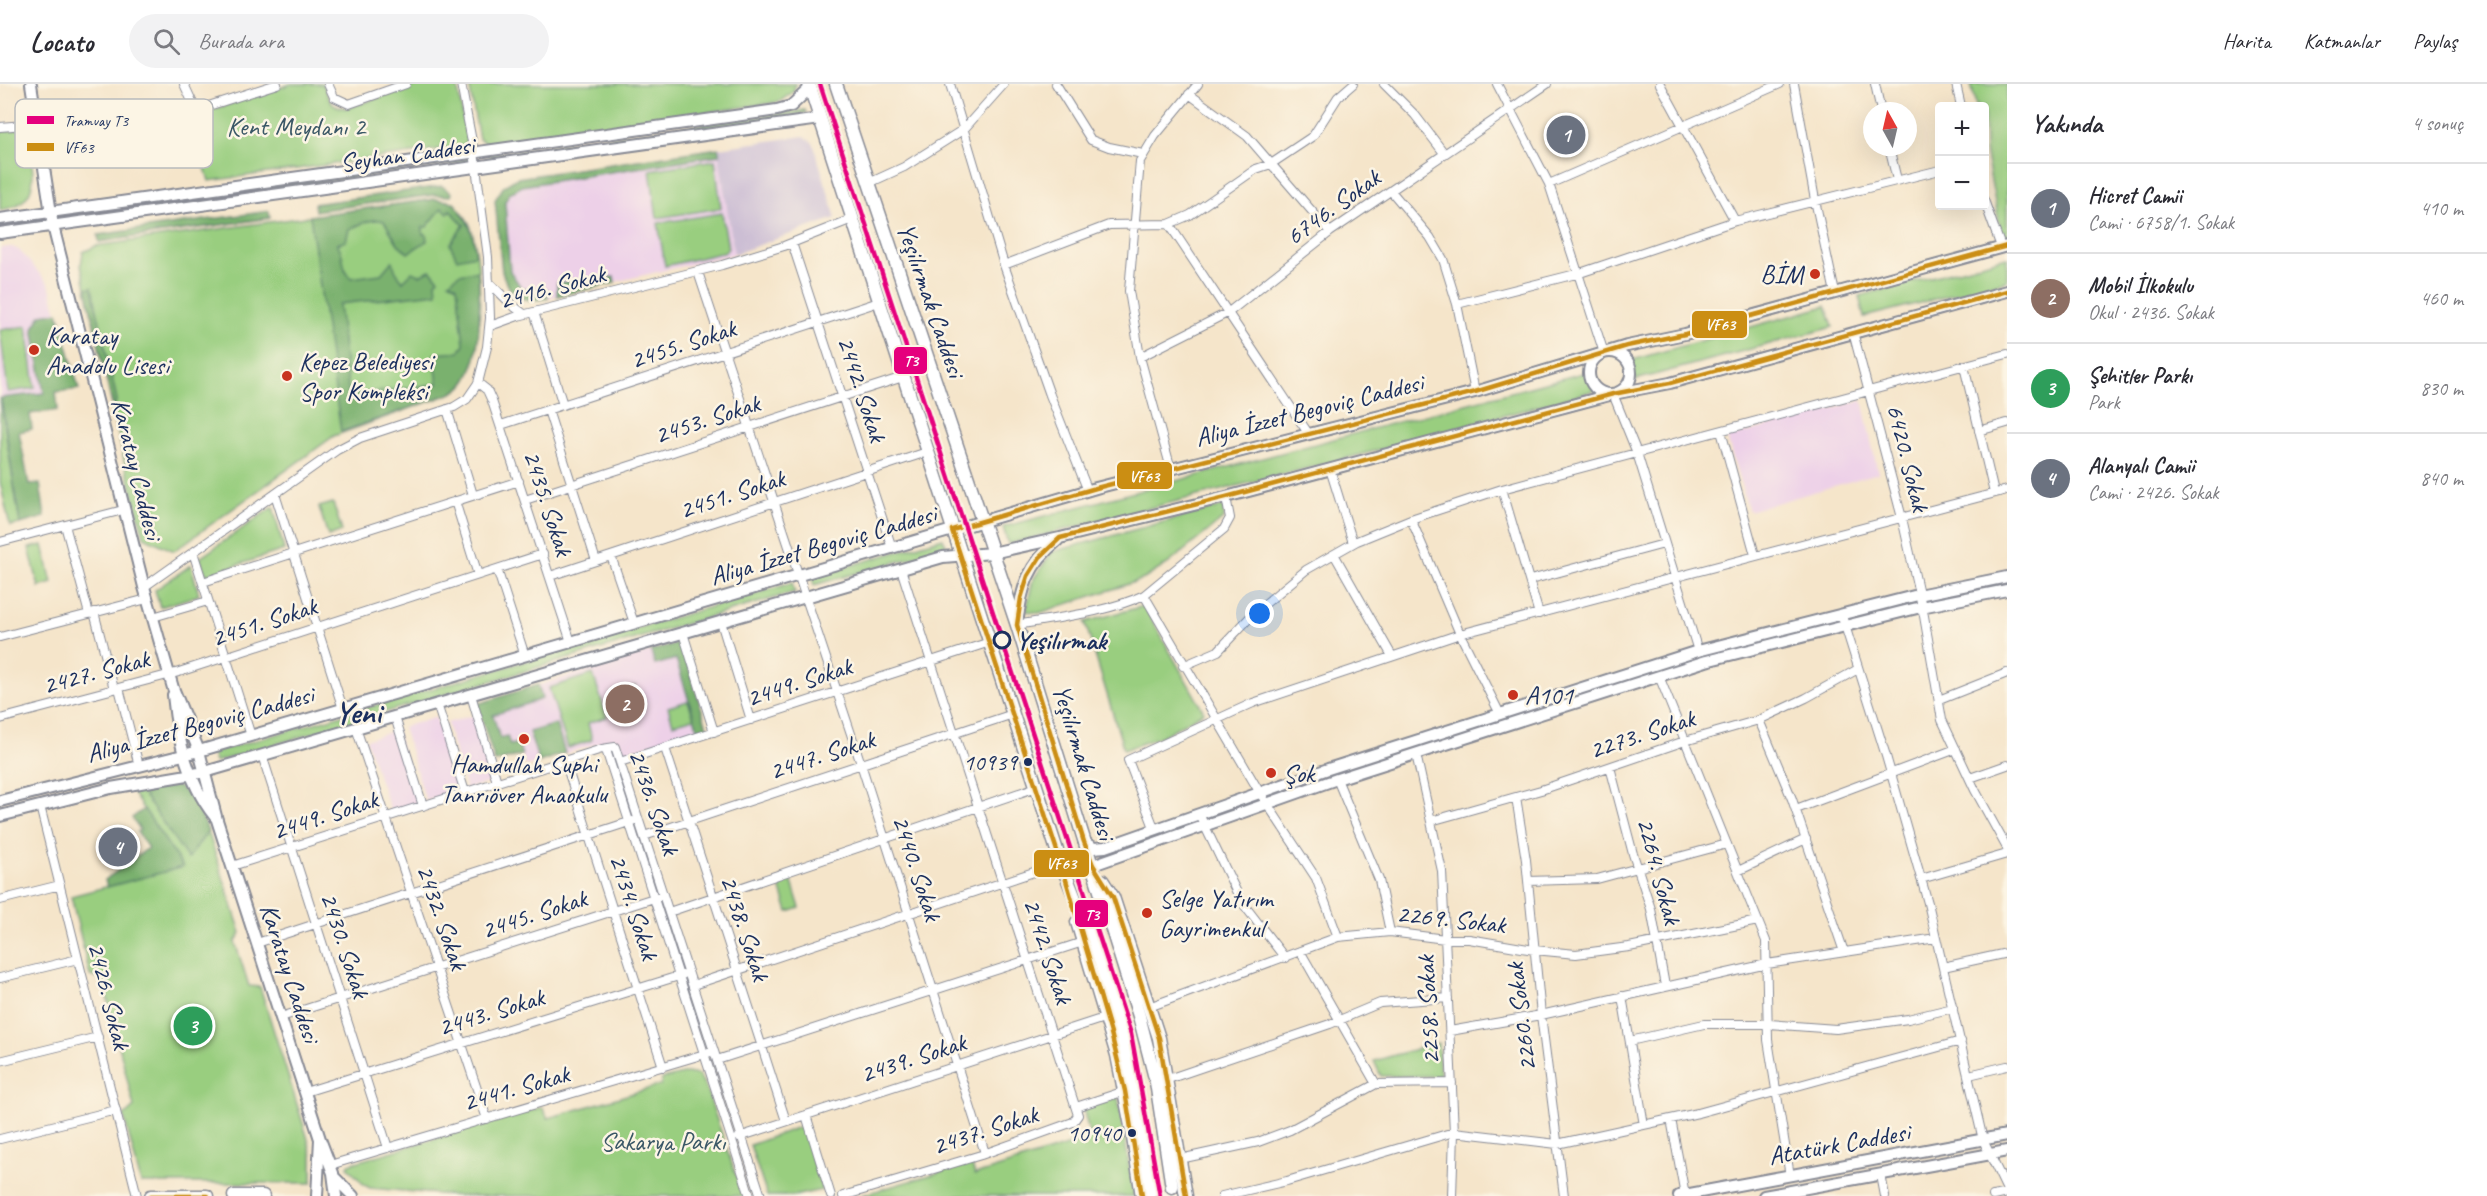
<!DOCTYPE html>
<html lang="tr">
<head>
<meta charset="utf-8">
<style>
  body { margin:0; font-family:Caveat,sans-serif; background:#f2f2f3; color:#2b2b33 }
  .controls { position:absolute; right:18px; top:18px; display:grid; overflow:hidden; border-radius:6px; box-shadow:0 6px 24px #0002 }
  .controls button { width:54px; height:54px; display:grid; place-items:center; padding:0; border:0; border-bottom:2px solid #e1e1e2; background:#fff; color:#2b2b33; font:30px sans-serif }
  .compass { position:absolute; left:1863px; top:18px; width:54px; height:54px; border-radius:50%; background:#fff; box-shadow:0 6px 24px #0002; rotate:352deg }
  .you { position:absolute; left:1260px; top:530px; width:21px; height:21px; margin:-15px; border:4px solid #fff; border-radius:50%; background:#1a73e8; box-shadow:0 0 0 9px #1a73e833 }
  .badge { display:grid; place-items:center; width:39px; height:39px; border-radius:50%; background:#ea580c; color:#fff; font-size:20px; font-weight:700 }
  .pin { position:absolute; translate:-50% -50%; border:3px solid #fff; box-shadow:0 2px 6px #0006 }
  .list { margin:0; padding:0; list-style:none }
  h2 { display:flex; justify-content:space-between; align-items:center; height:78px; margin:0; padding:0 24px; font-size:26px }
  h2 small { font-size:20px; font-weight:400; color:#7c7c81 }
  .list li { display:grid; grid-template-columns:39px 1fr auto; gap:18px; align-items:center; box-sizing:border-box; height:90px; padding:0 24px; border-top:2px solid #e1e1e2 }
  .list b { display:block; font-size:22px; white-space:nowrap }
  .list p { margin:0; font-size:20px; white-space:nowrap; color:#7c7c81 }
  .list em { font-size:20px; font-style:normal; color:#7c7c81 }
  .icon { flex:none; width:33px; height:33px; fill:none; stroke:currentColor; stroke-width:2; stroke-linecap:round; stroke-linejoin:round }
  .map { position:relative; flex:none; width:2007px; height:1112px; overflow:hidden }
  header { display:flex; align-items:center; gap:36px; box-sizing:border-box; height:84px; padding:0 30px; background:#fff; border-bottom:2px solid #e1e1e2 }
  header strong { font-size:28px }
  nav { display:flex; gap:33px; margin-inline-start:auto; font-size:21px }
  .search { width:420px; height:54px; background:#f2f2f3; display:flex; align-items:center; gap:15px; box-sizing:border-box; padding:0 21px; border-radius:33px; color:#7c7c81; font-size:22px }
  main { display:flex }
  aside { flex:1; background:#fff }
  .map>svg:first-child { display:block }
</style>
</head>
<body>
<header>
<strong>Locato</strong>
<div class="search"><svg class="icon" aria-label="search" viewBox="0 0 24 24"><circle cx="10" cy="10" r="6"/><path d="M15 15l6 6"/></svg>Burada ara</div>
<nav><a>Harita</a><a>Katmanlar</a><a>Paylaş</a></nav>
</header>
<main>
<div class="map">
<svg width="2007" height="1112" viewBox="0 0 2007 1112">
  <rect width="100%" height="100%" fill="#fcf5e5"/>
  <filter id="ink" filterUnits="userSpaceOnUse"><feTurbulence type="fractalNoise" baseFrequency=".0167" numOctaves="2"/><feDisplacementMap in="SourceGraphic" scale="12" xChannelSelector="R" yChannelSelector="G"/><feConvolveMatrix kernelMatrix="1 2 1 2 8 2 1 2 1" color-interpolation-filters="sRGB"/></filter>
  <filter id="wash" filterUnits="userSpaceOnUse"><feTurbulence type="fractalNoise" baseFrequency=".008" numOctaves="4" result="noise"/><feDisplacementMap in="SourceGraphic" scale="24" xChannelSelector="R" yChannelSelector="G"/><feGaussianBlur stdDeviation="1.35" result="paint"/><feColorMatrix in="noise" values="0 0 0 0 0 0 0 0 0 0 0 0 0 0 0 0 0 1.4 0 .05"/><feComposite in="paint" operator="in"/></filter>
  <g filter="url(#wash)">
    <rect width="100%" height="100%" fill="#f5e5ca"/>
    <!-- built -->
    <path fill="#edd0e8" d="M718 64 734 170 533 217 518 213 506 197 502 188 495 116 504 102 518 94Z
      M12 163 19 166 49 200 79 305 0 314V164Z
      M1862 316 1878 389 1749 427 1727 354Z
      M681 558 707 643 623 669 619 656 615 654 526 682 522 671 495 678 477 620Z
      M474 631 494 697 466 705 447 639Z
      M436 633 460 706 426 717 403 643Z
      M396 646 419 719 391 728 366 656Z"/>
    <!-- industrial -->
    <path fill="#ccbed4" d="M804 52 813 59 836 134 734 170 718 64Z"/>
    <!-- green -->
    <path fill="#99ce7f" stroke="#5a7e6e" stroke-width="1.5" d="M291 0H323C328 14 331 24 348 24L419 0H457L467 57 463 62 209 97 190 33Z
      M469 0H796L793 8 779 18 493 59H486L479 55Z
      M1971 0H2007V153L2002 154 1985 66 1984 22H1976Z
      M805 26 806 29 489 74V71Z
      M25 44C31 78 48 119 0 126V48Z
      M470 74V77L64 134 63 131Z
      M715 76 721 124 657 134 650 86Z
      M436 115 453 118C459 125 468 134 471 144 482 179 485 266 465 298 461 305 454 308 447 311L334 352 174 467 144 453 125 380 81 181 83 168 96 162Z
      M722 129 728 164 725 168 665 182 658 139Z
      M2007 173V197L1864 233 1859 212Z
      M1826 222 1833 243 1635 296 1632 276Z
      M27 242 35 304 8 308 0 246Z
      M1594 286 1600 305 1375 367 1008 460 1003 443Z
      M0 314 20 440 10 442 0 398Z
      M333 419 342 447 328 452 319 423Z
      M1223 422 1224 434 1169 479 1144 495 1039 529 1026 527 1033 496 1052 468Z
      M273 423 284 466 206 491 200 474Z
      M943 454 947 464 814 501 812 493Z
      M43 461 52 499 39 503 29 464Z
      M191 481 199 511 160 523 155 506Z
      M792 499 795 508 215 678 212 669Z
      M1144 522 1204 628 1162 652 1124 666 1085 538Z
      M593 590 607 633 588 639 592 656 568 664 549 604Z
      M635 602 639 617 615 624 611 610Z
      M688 617 694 634 673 640 668 623Z
      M141 707 188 774 208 747 241 849 235 858 248 899 249 902 260 903 307 1052 312 1072V1099H141L124 1032 134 1023 103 896 90 892 71 812 182 783 132 708Z
      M790 792 800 824 788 828 778 796Z
      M1438 959 1440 992H1381L1374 977Z
      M687 989 698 991 705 1001 743 1112H461L370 1104 364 1101 348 1083 349 1080 542 1023 548 1034 661 1001 662 995Z
      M1118 1013 1134 1112H859L971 1079 975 1091 1076 1059 1083 1056 1089 1048 1083 1024Z
      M799 1043 803 1045 822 1106 793 1112H767L750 1061Z"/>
    <!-- forest -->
    <path fill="#7ab16e" stroke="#4a7066" stroke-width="1.5" d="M718 64 720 71 522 102 509 110 505 118 510 187 522 205H547L548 214C524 220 510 213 502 188L495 116 504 102 517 94Z
      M442 102 452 109 451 112 434 111 315 127 314 120Z
      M436 115 453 118C469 137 473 146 476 171L457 175 450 160 464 141 450 126 448 129 442 124 427 143H423V150H426L427 157 408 169 398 160 384 137C373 133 360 141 349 145L346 157 337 160C346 170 340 185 351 194L381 190 392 177 396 188 403 197 412 188 420 191 430 186 439 195 436 198 437 209 339 220 349 311 438 300 434 270 459 268 464 260 457 202 449 198 459 190 478 187C480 216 483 279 463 301 458 306 453 309 447 311L341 348 310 132Z
      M269 127 270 134 99 158 98 151Z
      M614 193 615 199 557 212V199Z
      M92 203 117 316 113 324 86 204Z
      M58 228 79 305 56 308 58 326 30 330 32 345 19 348 29 401 40 400 45 433 20 440 1 314 44 309 33 244 41 231Z
      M681 558 707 643 698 646 676 575 655 581 651 567Z
      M538 601 542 615 493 631 500 654 507 652 510 661 518 659 522 671 495 678 477 620Z
      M556 640 565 669 539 678 529 648Z
      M176 702C191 707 203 733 208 747L188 775 141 707Z
      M144 725 183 783 107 803 105 796 148 764 137 748 140 746 132 734Z"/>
  </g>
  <g filter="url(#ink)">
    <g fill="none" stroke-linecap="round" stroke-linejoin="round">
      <!-- street casing -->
      <g stroke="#888a94" stroke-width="10">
        <path id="street" d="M184 0 196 26 277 0
          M328 0 334 13 349 20 406 0
          M950 0 1004 181 1050 311 1088 407
          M1056 0 1091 56 1109 63 1143 70
          M1384 0 1415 31 1444 69
          M1497 0 1549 100 1604 269
          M1660 0 1735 137
          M1794 0 1815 116 1835 209
          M1875 0 1881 27
          M1956 0 1961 22
          M1189 10 1247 52 1330 148
          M0 43 36 40
          M1889 63 1897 96
          M869 99 904 83 964 45 1004 0
          M1549 100 1780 0
          M1391 107 1430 153 1443 175 1457 220 1475 308
          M1984 116 2001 163
          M1169 140 1308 349
          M792 159 892 464
          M1004 181 1109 141 1169 140 1190 131 1256 85 1271 80 1313 52 1338 13 1353 0
          M698 188 861 680 985 1069
          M489 198 512 221 524 230
          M1457 220 1580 189 1735 137 1940 86
          M534 228 563 321
          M490 242 518 232 722 181 784 162 852 135
          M1853 248 1902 434 1924 532 1942 636 1975 706 2007 764
          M2007 270 1502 405 1411 435 1460 550 2007 406
          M1140 273 1229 228 1330 148 1547 0
          M1964 282 1994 409
          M478 299 487 306 492 317 571 558
          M1613 310 1637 369 1698 567
          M447 325 473 411
          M548 326 596 477
          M501 341 879 218
          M1721 347 1755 471
          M1979 347 2007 339
          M1171 385 1140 273 1129 207 1140 77 1155 52 1198 0
          M1330 385 1353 459
          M1502 405 1539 530
          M275 410 343 625
          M525 416 903 293
          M455 417 478 491
          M65 441 89 530
          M0 458 123 426
          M193 468 251 652
          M1334 470 1392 572
          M611 472 634 539
          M497 485 525 572
          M550 492 927 368
          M1530 496 1664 460
          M203 498 519 397
          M144 503 337 366 360 354 454 323 467 315 478 299 487 263 490 234 488 173 474 68 461 0
          M1144 511 1260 709 1316 794 1338 853
          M94 528 114 605
          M1842 532 1886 672 1928 819 1983 1056 2007 1106
          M153 533 208 517
          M721 538 751 636
          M1017 541C1056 534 1109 528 1144 511L1224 445 1230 434 1226 413
          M683 549 714 648
          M0 553 147 515
          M1183 582 1218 567 1254 529 1306 486 1357 457 1411 435
          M1659 592 1766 857 1768 956 1790 1092
          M119 604 139 682
          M471 611 497 698
          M1939 616 2007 589
          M437 620 465 708
          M395 633 423 722
          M0 635 179 588 543 470
          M1759 636 1792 715 1844 868
          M356 644 487 1035
          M665 664 786 1037
          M602 665 606 666 607 669 750 1112
          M1416 670 1442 787 1454 1048 1452 1112
          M262 671 388 1064
          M565 677 663 983
          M620 678 990 558
          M1610 683 1633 770 1651 825 1665 902
          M1970 694 2007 681
          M1337 695 1379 796 1390 848
          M1516 713 1526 776 1541 931 1564 1112
          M40 722 137 1112
          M1796 725 1956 665
          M1199 730 1241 817 1285 874
          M1431 737 1541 706 1685 657 1759 636 1806 614 1858 585
          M1155 746 1128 676 1253 619 1460 550 1500 630
          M644 752 1013 630
          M232 782 602 665 615 663 761 1112
          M1738 787 1806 755
          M1921 795 2007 770
          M1528 797 1597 795 1727 760
          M0 816 60 801
          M669 828 1037 703
          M257 859 632 737
          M1300 867 1376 1000
          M1943 883 2007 869
          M0 894 78 875
          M693 901 1061 779
          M1622 912 1644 1041
          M1149 923 1338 853 1390 848 1445 855H1469L1534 866 1576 870 1629 863 1758 837
          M281 933 657 813
          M1450 947 1541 931 1767 880 1936 854
          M1630 957 1704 940H1769L1836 945 1908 935 1953 924
          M717 976 1083 858
          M0 977 98 953
          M1969 991 2007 982
          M1168 995 1330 940 1380 919 1448 914
          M305 1008 682 891
          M1076 1023 1125 1007
          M806 1031 831 1112
          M1671 1035 1685 1111
          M739 1053 1107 933
          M0 1055 116 1026
          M1180 1075 1258 1058 1290 1046 1376 1000 1452 999
          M330 1081 708 969
          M1881 1091 1885 1112
          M843 1112 981 1071 1073 1038 1078 1031 901 485
          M1222 1112 1287 1097 1454 1048 1557 1060 1698 1029 1961 957
          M1993 1112 2007 1109"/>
      </g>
      <!-- secondary casing -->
      <g stroke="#888a94" stroke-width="14">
        <path id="secondary" d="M31 0 53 142 144 503 173 604 199 667 217 736 320 1055
          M0 135 777 26 791 22 810 4
          M0 149 820 35
          M1589 289a21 21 0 1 1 42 0a21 21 0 1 1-42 0Z
          M1017 541C1021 504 1028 480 1058 456
          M173 611C177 654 188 699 215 733
          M0 717 199 667 1096 404 1475 308 1627 262 1685 250 2007 162
          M0 732 111 704 205 688 943 473 992 469 1060 454 1226 413 1613 310 1670 299 2007 207
          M1084 758 1094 764 1105 763 1328 685 1698 567 1918 511 2007 493
          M1093 781 1337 695 1706 577 1921 523 2007 506
          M334 1093 353 1112
          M317 1112 320 1055 333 1089 336 1112
          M1679 1112 2007 1051
          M1764 1112 2007 1067"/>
      </g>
      <!-- primary casing -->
      <g stroke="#888a94" stroke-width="15">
        <path id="primary" d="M809 0 1061 779C1087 843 1111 908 1127 975 1138 1018 1144 1063 1151 1107
          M836 0 1017 541 1139 932 1156 998 1172 1103
          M1102 796 1113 813 1159 954 1186 1112
          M1077 838 1117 971 1132 1047 1142 1112
          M151 1112H207
          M234 1112H263"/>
      </g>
      <!-- street -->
      <use href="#street" stroke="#fff" stroke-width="8"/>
      <!-- secondary -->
      <use href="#secondary" stroke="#fff" stroke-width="10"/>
      <!-- primary -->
      <use href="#primary" stroke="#fff" stroke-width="12"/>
      <!-- bus-1 casing -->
      <g stroke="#fcf5e5" stroke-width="9">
        <path id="bus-1" d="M151 1112H207
          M1142 1112 1125 1007 1111 949 1061 779 952 446 1096 404 1475 308 1627 262 1685 250 2007 162
          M1186 1112 1159 954 1113 813 1093 781 1084 758 1017 541 1021 514 1028 492 1040 473 1060 454 1226 413 1613 310 1670 299 2007 207"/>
      </g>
      <!-- bus-1 -->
      <use href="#bus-1" stroke="#cb8e13" stroke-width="4.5"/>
      <!-- tram-1 casing -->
      <g stroke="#fcf5e5" stroke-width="9">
        <path id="tram-1" d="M820 0 1131 950 1160 1112"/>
      </g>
      <!-- tram-1 -->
      <use href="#tram-1" stroke="#e5007d" stroke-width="4.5"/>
    </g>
  </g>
  <!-- markers -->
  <g fill="#c8321e" stroke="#fcf5e5" stroke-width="2">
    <circle cx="1815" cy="190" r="6"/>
    <circle cx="34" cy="266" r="6"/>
    <circle cx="287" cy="292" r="6"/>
    <circle cx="1513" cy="611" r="6"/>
    <circle cx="524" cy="655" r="6"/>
    <circle cx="1271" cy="689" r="6"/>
    <circle cx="1147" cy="829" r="6"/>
  </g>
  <circle fill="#fcf5e5" stroke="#1b2f5e" stroke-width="3" cx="1002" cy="556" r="8"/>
  <g fill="#1b2f5e" stroke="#fcf5e5" stroke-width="2">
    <circle cx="1028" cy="678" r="5"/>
    <circle cx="1132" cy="1049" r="5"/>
  </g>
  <g text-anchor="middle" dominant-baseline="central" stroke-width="5" stroke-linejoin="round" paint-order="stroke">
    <!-- bus labels -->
    <g font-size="24" fill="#1b2f5e" stroke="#fcf5e5" text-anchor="end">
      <text x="1017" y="678">10939</text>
      <text x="1121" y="1049">10940</text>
    </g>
    <!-- park labels -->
    <g font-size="26" fill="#3a5766" stroke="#fcf5e5">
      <text x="296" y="42">Kent Meydanı 2</text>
      <text x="663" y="1057">Sakarya Parkı</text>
    </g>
    <!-- street labels -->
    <g font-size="26" fill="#1b2f5e" stroke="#fcf5e5">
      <text transform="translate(407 70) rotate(-8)">Seyhan Caddesi</text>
      <text transform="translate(1333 123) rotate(-36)">6746. Sokak</text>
      <text transform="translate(552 203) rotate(-15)">2416. Sokak</text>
      <text transform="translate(931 216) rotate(71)">Yeşilırmak Caddesi</text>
      <text transform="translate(683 260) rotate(-18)">2455. Sokak</text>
      <text transform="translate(862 305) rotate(72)">2442. Sokak</text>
      <text transform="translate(1309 326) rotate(-14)">Aliya İzzet Begoviç Caddesi</text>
      <text transform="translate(707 335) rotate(-18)">2453. Sokak</text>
      <text transform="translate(1908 374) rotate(76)">6420. Sokak</text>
      <text transform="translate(137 385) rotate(76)">Karatay Caddesi</text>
      <text transform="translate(732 410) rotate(-18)">2451. Sokak</text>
      <text transform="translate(548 419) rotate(72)">2435. Sokak</text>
      <text transform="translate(823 461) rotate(-16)">Aliya İzzet Begoviç Caddesi</text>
      <text transform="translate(264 538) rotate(-18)">2451. Sokak</text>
      <text transform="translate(96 588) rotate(-15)">2427. Sokak</text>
      <text transform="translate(799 598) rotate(-18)">2449. Sokak</text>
      <text transform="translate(200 640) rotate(-15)">Aliya İzzet Begoviç Caddesi</text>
      <text transform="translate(1642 650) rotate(-18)">2273. Sokak</text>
      <text transform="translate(822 671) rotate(-18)">2447. Sokak</text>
      <text transform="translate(1084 678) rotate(73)">Yeşilırmak Caddesi</text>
      <text transform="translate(654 718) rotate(71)">2436. Sokak</text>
      <text transform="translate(325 731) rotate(-18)">2449. Sokak</text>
      <text transform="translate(917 784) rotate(72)">2440. Sokak</text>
      <text transform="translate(1659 787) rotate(75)">2264. Sokak</text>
      <text transform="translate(634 823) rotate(72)">2434. Sokak</text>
      <text transform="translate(534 830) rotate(-18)">2445. Sokak</text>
      <text transform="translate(442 833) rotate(71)">2432. Sokak</text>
      <text transform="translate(1451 835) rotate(6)">2269. Sokak</text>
      <text transform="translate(745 844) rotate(72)">2438. Sokak</text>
      <text transform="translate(345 861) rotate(72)">2430. Sokak</text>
      <text transform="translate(1048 867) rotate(72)">2442. Sokak</text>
      <text transform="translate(290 889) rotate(72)">Karatay Caddesi</text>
      <text transform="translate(109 912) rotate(76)">2426. Sokak</text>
      <text transform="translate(1428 926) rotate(-93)">2258. Sokak</text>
      <text transform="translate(491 928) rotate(-17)">2443. Sokak</text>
      <text transform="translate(1521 933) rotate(-97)">2260. Sokak</text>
      <text transform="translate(913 974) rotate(-18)">2439. Sokak</text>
      <text transform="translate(516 1004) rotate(-16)">2441. Sokak</text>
      <text transform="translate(985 1046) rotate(-18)">2437. Sokak</text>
      <text transform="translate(1839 1060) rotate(-10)">Atatürk Caddesi</text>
    </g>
    <!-- poi labels -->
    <g font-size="26" fill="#1b2f5e" stroke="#fcf5e5" text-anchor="start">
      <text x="1803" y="190" text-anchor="end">BİM</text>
      <text x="46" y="251">Karatay<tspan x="46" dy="30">Anadolu Lisesi</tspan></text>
      <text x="299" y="277">Kepez Belediyesi<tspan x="299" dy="30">Spor Kompleksi</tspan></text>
      <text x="1525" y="611">A101</text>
      <text x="524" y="680" text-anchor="middle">Hamdullah Suphi<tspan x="524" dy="30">Tanrıöver Anaokulu</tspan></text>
      <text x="1283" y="689">Şok</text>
      <text x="1159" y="814">Selge Yatırım<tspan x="1159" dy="30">Gayrimenkul</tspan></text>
    </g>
    <!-- stop labels -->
    <g font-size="26" font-weight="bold" fill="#1b2f5e" stroke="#fcf5e5" text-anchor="start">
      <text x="1016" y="556">Yeşilırmak</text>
    </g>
    <!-- district labels -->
    <g font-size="32" font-weight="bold" fill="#1b2f5e" stroke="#fcf5e5">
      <text x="358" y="628">Yeni</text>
    </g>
  </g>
  <!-- legend -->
  <rect x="15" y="15" width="198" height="69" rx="9" fill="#fcf5e5" stroke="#b8babc" stroke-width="1.5"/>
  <rect x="27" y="32" width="27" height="8" fill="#e5007d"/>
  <rect x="27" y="59" width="27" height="8" fill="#cb8e13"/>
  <g font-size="16" fill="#1b2f5e">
    <text x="64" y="42">Tramvay T3</text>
    <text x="64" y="69">VF63</text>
  </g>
  <g stroke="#fcf5e5" stroke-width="2">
    <rect x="1691" y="226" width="57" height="29" rx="6" fill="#cb8e13"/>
    <rect x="893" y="262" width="35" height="29" rx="6" fill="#e5007d"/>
    <rect x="1116" y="377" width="57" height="29" rx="6" fill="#cb8e13"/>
    <rect x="1033" y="765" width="57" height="29" rx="6" fill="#cb8e13"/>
    <rect x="1074" y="815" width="35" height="29" rx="6" fill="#e5007d"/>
  </g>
  <g font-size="16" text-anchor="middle" font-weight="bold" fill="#fff">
    <text x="1720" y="246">VF63</text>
    <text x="911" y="282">T3</text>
    <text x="1144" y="398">VF63</text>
    <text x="1061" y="785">VF63</text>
    <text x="1092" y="836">T3</text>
  </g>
</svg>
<div class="controls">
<button>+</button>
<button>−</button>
</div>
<svg class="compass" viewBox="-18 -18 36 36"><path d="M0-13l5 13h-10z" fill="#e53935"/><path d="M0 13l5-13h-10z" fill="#7c7c81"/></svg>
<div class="you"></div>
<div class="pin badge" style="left:1566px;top:51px;background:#6b7280">1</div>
<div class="pin badge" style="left:625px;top:620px;background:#8d6e63">2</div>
<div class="pin badge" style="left:193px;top:942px;background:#2e9e5b">3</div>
<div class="pin badge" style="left:118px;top:763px;background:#6b7280">4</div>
</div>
<aside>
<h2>Yakında<small>4 sonuç</small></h2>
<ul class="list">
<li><span class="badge" style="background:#6b7280">1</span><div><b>Hicret Camii</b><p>Cami · 6758/1. Sokak</p></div><em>410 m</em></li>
<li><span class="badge" style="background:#8d6e63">2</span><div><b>Mobil İlkokulu</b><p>Okul · 2436. Sokak</p></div><em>460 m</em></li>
<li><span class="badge" style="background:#2e9e5b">3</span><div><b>Şehitler Parkı</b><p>Park</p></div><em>830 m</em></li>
<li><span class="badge" style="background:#6b7280">4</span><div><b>Alanyalı Camii</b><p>Cami · 2426. Sokak</p></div><em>840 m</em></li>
</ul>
</aside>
</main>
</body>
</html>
